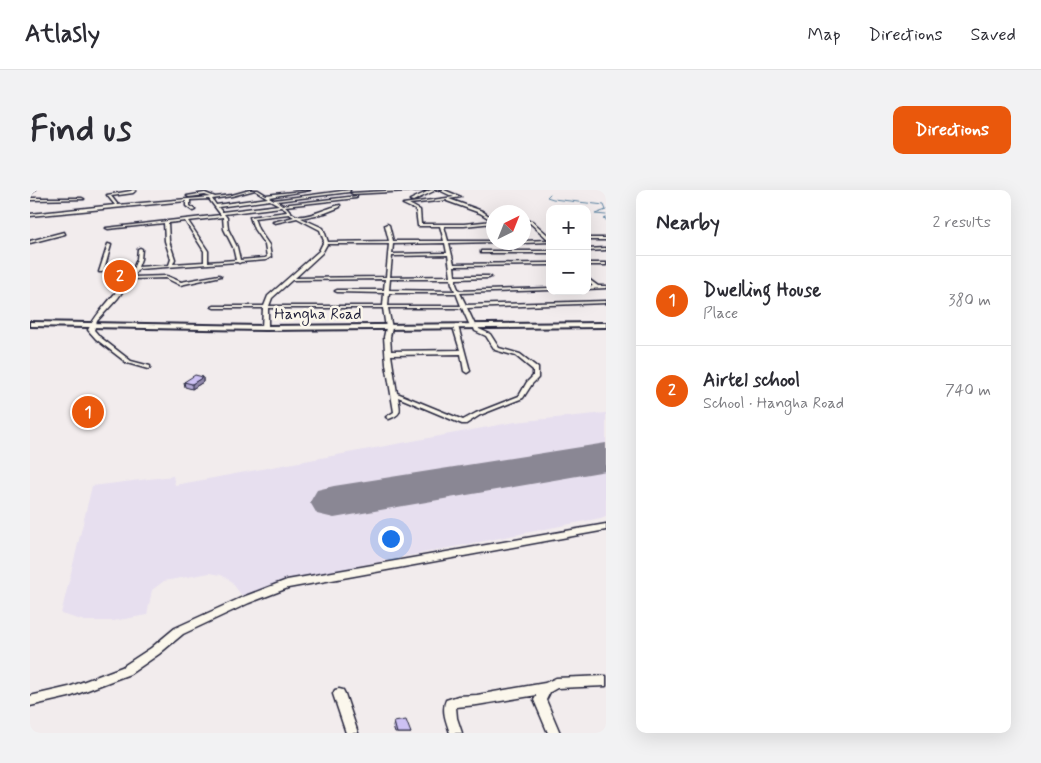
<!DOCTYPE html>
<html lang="en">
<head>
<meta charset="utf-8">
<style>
  body { margin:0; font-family:Mynerve,sans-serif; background:#f2f2f3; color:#2b2b33 }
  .controls { position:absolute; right:15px; top:15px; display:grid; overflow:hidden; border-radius:10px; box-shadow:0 5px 20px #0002 }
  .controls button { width:45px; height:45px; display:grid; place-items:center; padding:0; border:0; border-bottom:1px solid #e1e1e2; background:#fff; color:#2b2b33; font:25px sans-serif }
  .compass { position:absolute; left:456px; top:15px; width:45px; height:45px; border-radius:50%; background:#fff; box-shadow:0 5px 20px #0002; rotate:43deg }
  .you { position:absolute; left:360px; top:348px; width:18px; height:18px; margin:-12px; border:4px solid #fff; border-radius:50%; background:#1a73e8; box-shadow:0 0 0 8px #1a73e833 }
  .badge { display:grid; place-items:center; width:32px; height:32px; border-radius:50%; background:#ea580c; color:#fff; font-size:16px; font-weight:700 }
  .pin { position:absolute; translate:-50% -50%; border:2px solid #fff; box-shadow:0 1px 5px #0006 }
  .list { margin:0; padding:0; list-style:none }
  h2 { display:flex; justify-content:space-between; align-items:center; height:65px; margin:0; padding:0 20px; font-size:21px }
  h2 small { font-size:16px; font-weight:400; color:#7c7c81 }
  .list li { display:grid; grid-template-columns:32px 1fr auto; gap:15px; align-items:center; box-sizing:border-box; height:90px; padding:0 20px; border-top:1px solid #e1e1e2 }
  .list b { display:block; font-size:19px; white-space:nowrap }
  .list p { margin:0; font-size:16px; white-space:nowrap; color:#7c7c81 }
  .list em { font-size:16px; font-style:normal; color:#7c7c81 }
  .map { position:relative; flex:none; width:576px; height:543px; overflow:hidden; border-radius:10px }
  header { display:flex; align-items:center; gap:30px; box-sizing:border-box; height:70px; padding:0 25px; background:#fff; border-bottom:1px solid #e1e1e2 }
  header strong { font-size:24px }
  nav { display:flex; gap:28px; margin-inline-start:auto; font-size:18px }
  .intro { display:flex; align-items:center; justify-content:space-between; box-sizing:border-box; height:120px; padding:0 30px }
  h1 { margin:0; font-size:35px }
  .button { padding:12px 22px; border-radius:10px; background:#ea580c; color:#fff; font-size:18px; font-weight:700 }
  main { display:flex; gap:30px; padding:0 30px }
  aside { flex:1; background:#fff; border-radius:10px; box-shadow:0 5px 20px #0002 }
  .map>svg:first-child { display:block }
</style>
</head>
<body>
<header>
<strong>Atlasly</strong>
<nav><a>Map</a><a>Directions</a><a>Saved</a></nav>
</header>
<div class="intro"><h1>Find us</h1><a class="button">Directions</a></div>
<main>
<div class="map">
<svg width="576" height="543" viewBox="0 0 576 543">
  <rect width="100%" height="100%" fill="#f2eced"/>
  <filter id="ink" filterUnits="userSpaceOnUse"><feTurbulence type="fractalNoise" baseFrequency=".02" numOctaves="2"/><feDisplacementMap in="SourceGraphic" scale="10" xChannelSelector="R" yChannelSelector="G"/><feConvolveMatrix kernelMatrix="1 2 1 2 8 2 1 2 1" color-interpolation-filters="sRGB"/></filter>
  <g filter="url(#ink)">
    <!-- built -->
    <path fill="#e7dfef" d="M576 223V327L272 387 212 406 200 390 191 385 180 383 134 391 122 400 117 425 83 431H55L31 424 62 296 143 286 145 295 485 232Z"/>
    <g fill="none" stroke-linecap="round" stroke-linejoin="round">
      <!-- stream -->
      <path stroke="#5e84a2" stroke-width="1" d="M520 4 517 7 523 9 574 15 576 20 565 24 576 25
        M576 28 573 29 576 30"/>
      <!-- runway -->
      <path fill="#8a8794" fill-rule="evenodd" d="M576 253V281L304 328 287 324 280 312 287 300 304 296Z"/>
      <!-- minor casing -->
      <g stroke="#22223b" stroke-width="3">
        <path id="minor" d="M1 0H5L0 4V1Z
          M102 0H106L103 3 81 6 88 15 181 7 175 5 159 7 157 6 175 3 185 7 202 5 220 0H228L236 5 280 0 239 7 244 10 320 0 319 2 247 11 252 15 327 6 326 8 255 16C260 20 261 25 268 26 278 28 300 17 310 15V17L295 23 271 28 293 38 298 52 359 51 355 35 357 34 359 35 363 51H414L410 36H388L386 20 373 14 424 7 409 0H414L431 7 419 9 452 21 463 29V33L434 36H414L418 51H463L465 52 419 53 424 74 520 73V75L424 76 425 86H459L461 87 459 88 426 89V94L429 101 520 98V100L430 103 436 115 576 111V113L437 118 445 135H448L449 139 460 144 469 158 490 164 508 178V188L502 194 493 208 450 225 436 234H432L368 207C370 220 373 224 359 229L356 227 364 222 356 174 354 147 356 138 353 118H238V138L235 140 232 138 233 118H184L182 117 184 116H234L238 106 289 61 294 51 290 40 267 28 245 33 243 32 264 27 259 24 224 28 228 39 239 55 241 67 236 70 211 72 209 73 207 72 108 79 103 87 137 86 151 92 189 85 191 86 150 95 136 88 101 89 88 108 67 131 64 140 70 147 101 171 120 176V178L118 179 97 173 66 149 58 140C68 119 89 103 101 81L69 82 78 54 81 55 74 80 103 79 107 69 108 59 110 58 112 59 111 69 108 77 139 75 141 69 135 51 134 33 78 39 76 38 191 25 179 9 160 10V16L165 20 163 21 156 16V11L0 26V24L85 15 77 5 101 1ZM225 0 238 8 186 15 182 9 202 6ZM240 10 249 15 192 22 188 17ZM417 10V11L450 23 463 31 434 34H391L390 20 379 14ZM251 17 256 20 257 22 220 27 224 39 235 55 237 67 235 68 210 70 207 57 198 39 197 28 194 24ZM193 27 194 39 203 57 206 70 178 72V61L158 31ZM155 31 174 61V72L143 74 145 69 139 51 138 33ZM415 53 417 63 362 64 363 54ZM297 54H359L356 87 265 88 292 63ZM418 65 421 86 360 87 362 66ZM355 89 354 100H307L305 101 307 102 354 103 353 116H239L242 108 262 90ZM360 89H421L422 94 425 101 359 100ZM359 103H426L431 116H358ZM358 118H432L441 138H444L445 141 456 146 465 160 486 166 503 180V186L497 192 489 206 446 223 433 230 367 203 361 165 431 164 434 181 437 183 440 181 428 136 423 137 430 160 361 161 360 147 362 138Z
          M372 0H396L323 4 321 3Z
          M401 0H406L383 11 380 10Z
          M0 8H52L54 9 0 10Z
          M493 31H502L520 47V52L492 53 493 52V51L519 50 500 33H493Z
          M34 42 35 44 0 53V51Z
          M557 48H576V50H557Z
          M576 58V60L557 61V59Z
          M451 61H520V63H451Z
          M557 73H576V75H557Z
          M557 88 568 96H576V98L557 99V97L563 96 557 91Z
          M576 334V340L258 398 219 413 153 444 129 464 100 484 39 507 0 516V506L39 497 92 477 121 458 145 438 213 407 257 390Z
          M576 486V496L527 498 520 502 516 510 530 543H518L504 510 507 505 447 515 426 517 427 528 432 543H420C417 533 411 521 416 510L428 506 447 505 515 493 526 488Z
          M309 499 313 500 315 504 328 543H316L303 504 305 500Z"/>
      </g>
      <!-- highway casing -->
      <g stroke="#22223b" stroke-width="4">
        <path id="highway" d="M0 132 235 136 576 133V137L235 140 0 136Z"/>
      </g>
      <!-- minor -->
      <use href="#minor" fill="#fbf7ec" fill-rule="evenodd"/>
      <!-- highway -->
      <use href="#highway" fill="#fbf7ec" fill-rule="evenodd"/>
    </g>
    <!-- wall -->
    <path fill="#b0a6d1" stroke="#22223b" d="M173 187V192L162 199 155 197 154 192Z
      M50 216 63 217 65 222 59 225 52 221Z
      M364 532 381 543H365L363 537Z"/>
    <!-- shaded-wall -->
    <path fill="#9087aa" stroke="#22223b" d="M173 187V192L162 199V194Z
      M63 217 65 222 59 225 57 220Z"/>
    <!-- building -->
    <path fill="#cdc1f3" stroke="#22223b" d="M165 185 173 187 162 194 154 192Z
      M56 213 63 217 57 220 50 216Z
      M376 530 381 543H367L364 532Z"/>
  </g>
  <g text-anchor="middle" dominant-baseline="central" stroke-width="5" stroke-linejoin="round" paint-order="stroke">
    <!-- far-street labels -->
    <g font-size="16" fill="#22223b" stroke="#fbf7ec">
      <text x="288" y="124">Hangha Road</text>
    </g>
  </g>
</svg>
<div class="controls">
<button>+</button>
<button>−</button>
</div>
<svg class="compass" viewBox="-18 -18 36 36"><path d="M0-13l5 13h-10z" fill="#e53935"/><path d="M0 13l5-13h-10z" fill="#7c7c81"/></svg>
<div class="you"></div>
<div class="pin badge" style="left:58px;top:222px">1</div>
<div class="pin badge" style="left:90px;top:86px">2</div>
</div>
<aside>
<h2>Nearby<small>2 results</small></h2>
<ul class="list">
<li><span class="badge">1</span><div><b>Dwelling House</b><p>Place</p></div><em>380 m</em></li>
<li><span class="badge">2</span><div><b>Airtel school</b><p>School · Hangha Road</p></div><em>740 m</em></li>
</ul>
</aside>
</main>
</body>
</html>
